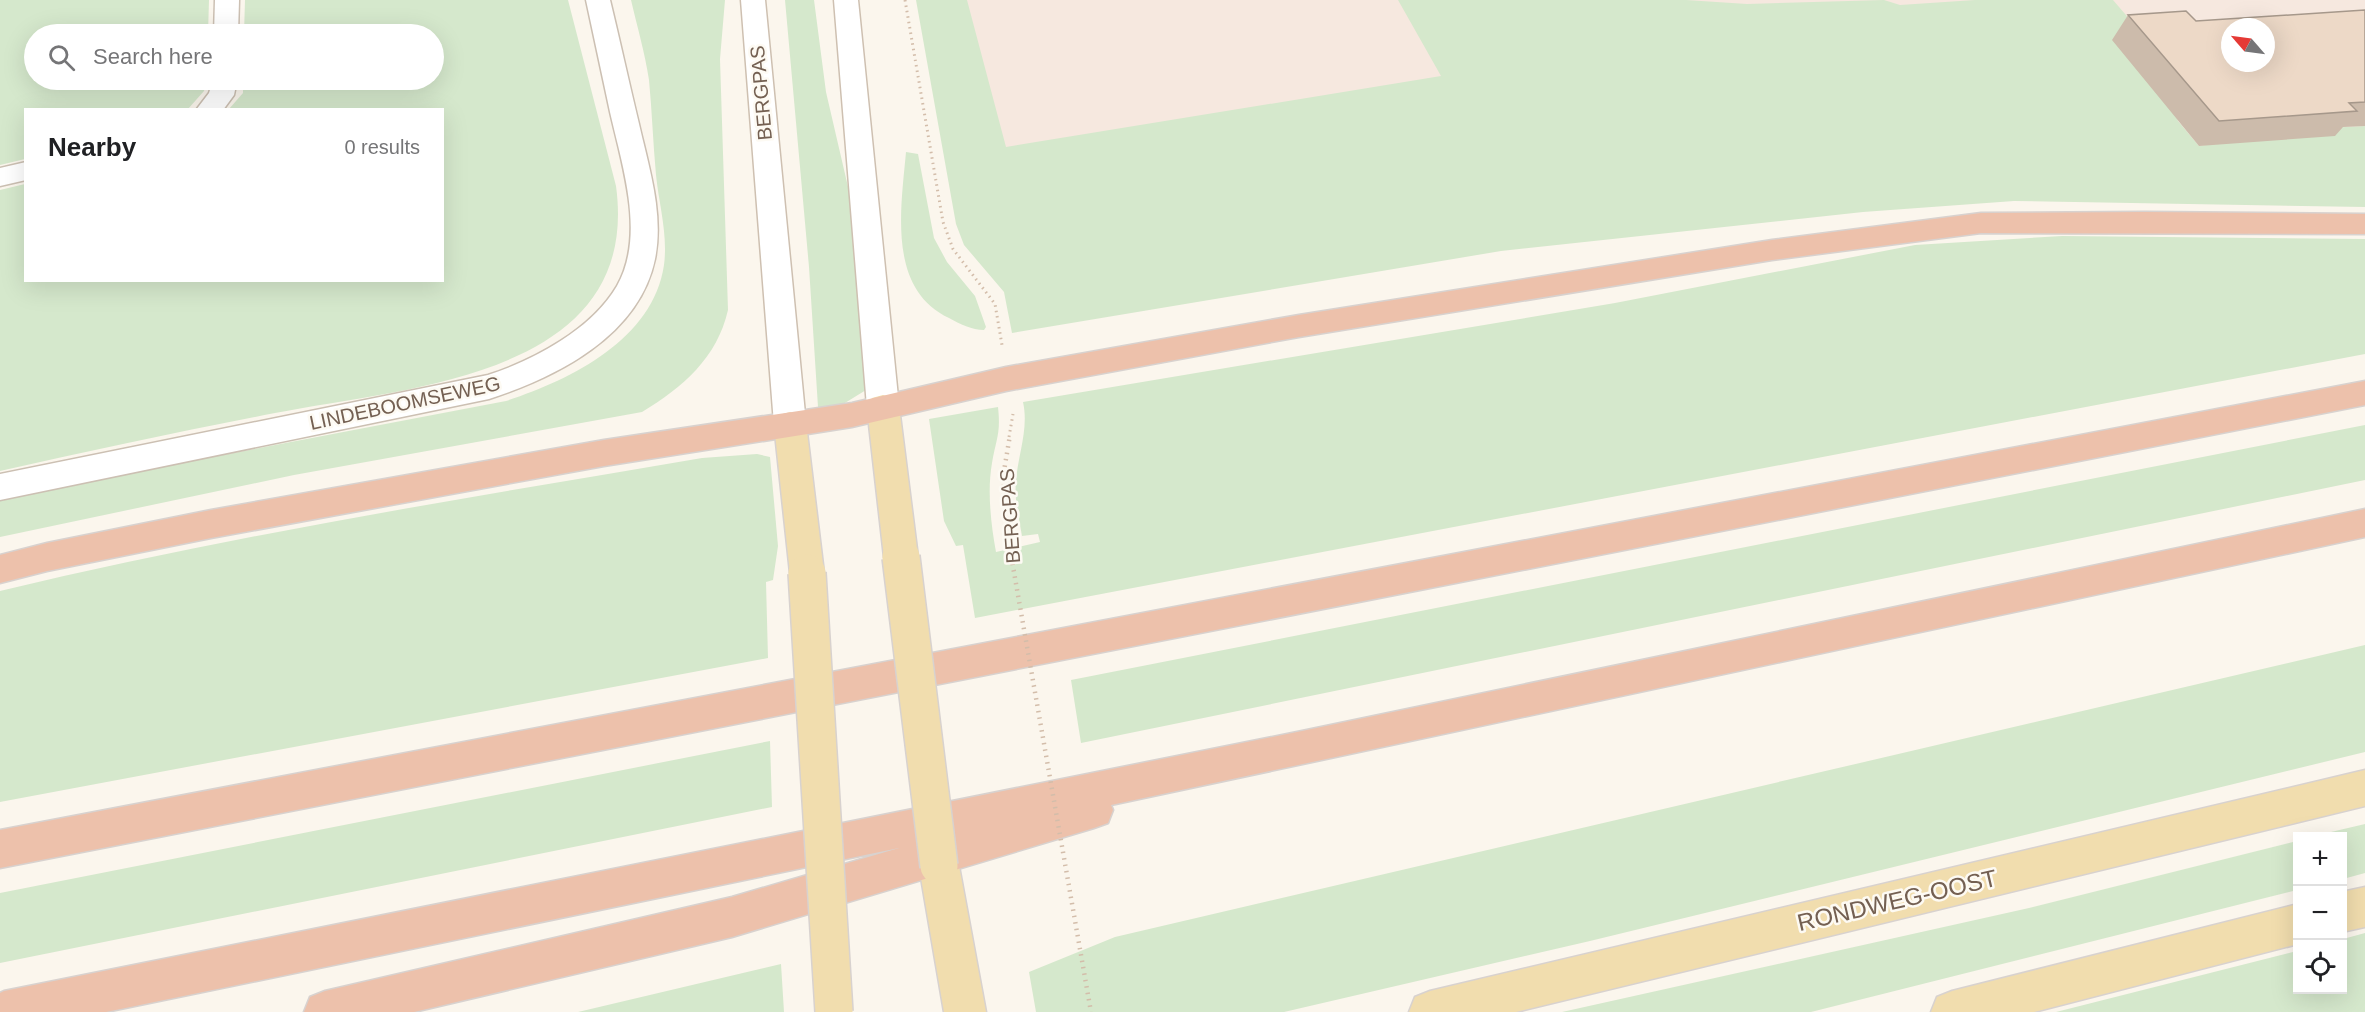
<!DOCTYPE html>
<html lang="en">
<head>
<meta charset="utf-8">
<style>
  body { margin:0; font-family:Arial,sans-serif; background:#f6f6f6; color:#202124 }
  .controls { position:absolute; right:18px; bottom:18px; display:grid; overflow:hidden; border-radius:0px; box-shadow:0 6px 24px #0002 }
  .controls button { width:54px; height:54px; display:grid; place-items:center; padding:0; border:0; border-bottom:2px solid #e0e0e0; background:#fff; color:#202124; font:30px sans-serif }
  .compass { position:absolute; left:2221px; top:18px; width:54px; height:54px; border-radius:50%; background:#fff; box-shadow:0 6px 24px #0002; rotate:298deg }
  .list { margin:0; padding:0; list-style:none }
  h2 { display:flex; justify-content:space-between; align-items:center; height:78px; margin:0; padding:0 24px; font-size:26px }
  h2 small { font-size:20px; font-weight:400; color:#757577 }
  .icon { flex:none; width:33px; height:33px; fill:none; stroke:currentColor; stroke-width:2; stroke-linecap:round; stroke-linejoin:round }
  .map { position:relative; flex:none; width:2365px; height:1012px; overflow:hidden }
  .search { position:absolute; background:#fff; box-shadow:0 6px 24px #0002; left:24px; top:24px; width:420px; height:66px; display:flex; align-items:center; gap:15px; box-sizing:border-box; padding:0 21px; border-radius:33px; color:#757577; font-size:22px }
  .panel { position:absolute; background:#fff; box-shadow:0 6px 24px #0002; left:24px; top:108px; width:420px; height:174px; border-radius:0px }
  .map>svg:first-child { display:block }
</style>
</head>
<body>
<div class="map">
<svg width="2365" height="1012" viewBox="0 0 2365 1012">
  <rect width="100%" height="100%" fill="#fbf6ed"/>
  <!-- commercial -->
  <path fill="#f6e8df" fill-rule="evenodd" d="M960 0H2365V155L1939 168 1045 315ZM2230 27H2266V63H2230Z"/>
  <!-- green -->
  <path fill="#d5e8cc" d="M0 0H209L208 34H34V80H206L204 91 188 109 26 110 25 159 0 165Z
    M245 0H568L616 186C642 377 407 387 275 413 183 431 91 450 0 471V190L25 184 26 280H442V110L229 109 243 93V80H434V34H244Z
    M631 0H725L720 59 728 310C717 358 683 387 642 412L294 475 0 537V501L81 482 506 401C570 380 653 340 664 265 668 234 659 205 656 175 653 143 652 111 649 80 645 53 637 26 631 0Z
    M785 0H814L826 92 858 230 866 390 840 406 821 411 818 407 809 267Z
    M916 0H967L1006 147 1441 76 1398 0H1686L1747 4 1884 0 1900 5 1975 0H2113L2144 36 2178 121 2199 146 2327 128 2365 126V207L2014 201 1863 212 1501 251 1012 333 1004 292 964 245 956 224Z
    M906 152 918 154 934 238 947 262 975 296 986 327 984 330C972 330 960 324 949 318 887 289 901 208 906 152Z
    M2062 236 2365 239V354L975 618 963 545 956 546 944 521 929 419 998 407C1001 434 996 439 992 463 987 491 991 525 996 552L1040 542 1038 534 1022 536C1019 518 1014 499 1016 481 1018 454 1029 429 1023 402L1615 303 1915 245Z
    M2365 425V480L1081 743 1071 680Z
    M757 454 770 457 778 546 773 580 766 582 768 658 0 802V591C232 535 467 498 702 458Z
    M2365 645V752L1590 941 1284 1012H1036L1029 972 1115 937Z
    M770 741 772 807 0 963V893Z
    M2365 824V873L2343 879 2342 836H2314Z
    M2297 841V890L1811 1012H1562L2029 908Z
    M2365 933V1012H2056L2297 951 2298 990H2342L2343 939Z
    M781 964 784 1012H578Z"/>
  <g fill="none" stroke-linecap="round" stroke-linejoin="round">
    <!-- minor casing -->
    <g stroke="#ccc0b3" stroke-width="3">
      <path id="minor" d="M215 0H239L238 34H214Z
        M586 0H610C620 41 629 83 639 124 649 168 664 214 655 259 639 336 557 377 489 399L0 500V474L488 375C534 360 591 330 617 286 646 235 622 165 610 112 602 74 594 37 586 0Z
        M213 80H237L234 95 223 110H196L209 93Z
        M26 162V180L0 186V168Z"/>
    </g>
    <!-- secondary casing -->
    <g stroke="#cec0b1" stroke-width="3">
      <path id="secondary" d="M741 0H765L806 424 801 433 790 436 779 433 774 424Z
        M834 0H858L899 407 894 416 883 419 872 416 867 407Z"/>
    </g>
    <!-- primary casing -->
    <g stroke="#d8d2cf" stroke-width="3">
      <path id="primary" d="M883 395 894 398 899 407 918 557 913 567 901 571 889 567 884 557 867 407 872 398Z
        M790 412 801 415 806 424 824 573 819 583 807 588 795 583 790 573 774 424 779 415Z
        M2365 770V806L1516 1012H1409L1415 997 1430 991Z
        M939 847 953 852 959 866 986 1012H944L919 866 925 852Z
        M2365 887V927L2342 932V892Z
        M2298 904V944L2034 1012H1931L1937 997 1952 991Z"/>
    </g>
    <!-- motorway casing -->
    <g stroke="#d8d2cf" stroke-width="3">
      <path id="motorway" d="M2145 212 2365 214V234L1981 233 1772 260 1299 337 1006 391 852 427 604 466 211 538 47 571 0 583V555L47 543 211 510 604 440 852 403 1006 367 1299 315 1772 240 1981 213Z
        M2365 381V405L0 868V830Z
        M2365 509V537L1111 805 1113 810 1108 823 1094 828 732 937 414 1012H304L310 997 325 991 732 897 899 848 106 1012H0V993L4 991 1302 731Z"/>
    </g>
    <!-- path-far1 -->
    <path stroke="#d3bdaa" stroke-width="3" stroke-dasharray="1.5 4" stroke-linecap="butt" d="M905 0 943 222 953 249 995 304 1002 345
      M1009 437 1013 414"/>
    <!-- path -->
    <path stroke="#d3bdaa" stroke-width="4.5" stroke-dasharray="1.5 5" stroke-linecap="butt" d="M1008 538 1003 477 1010 435"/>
    <!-- minor -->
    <use href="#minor" fill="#fff" fill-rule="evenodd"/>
    <!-- secondary -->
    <use href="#secondary" fill="#fff" fill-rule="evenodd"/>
    <!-- primary -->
    <use href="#primary" fill="#f1ddae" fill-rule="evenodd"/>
    <!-- motorway -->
    <use href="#motorway" fill="#edc1ab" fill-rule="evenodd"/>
    <!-- primary-bridge casing -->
    <g stroke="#d8d2cf" stroke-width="40" stroke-linecap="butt">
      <path id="primary-bridge" d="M901 557 939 866
        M807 573 834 1012"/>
    </g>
    <!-- path-bridge -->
    <path stroke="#d3bdaa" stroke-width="4.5" stroke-dasharray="1.5 5" stroke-linecap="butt" d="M1008 538 1091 1012"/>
    <!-- primary-bridge -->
    <use href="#primary-bridge" stroke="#f1ddae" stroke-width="37"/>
  </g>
  <!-- wall -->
  <path fill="#ccbbab" d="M2365 10V126L2343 127 2335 136 2199 146 2112 40 2128 15 2196 21Z"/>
  <!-- building -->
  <path fill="#edd9c7" stroke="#a6988b" stroke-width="1.5" fill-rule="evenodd" d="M2365 10V102L2349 103 2357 111 2219 121 2128 15 2186 11 2196 21ZM2230 27H2266V63H2230Z"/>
  <g text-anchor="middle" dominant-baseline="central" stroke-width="5" stroke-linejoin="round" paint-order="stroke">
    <!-- street labels -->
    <g font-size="20" fill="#746052" stroke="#fdfaf3">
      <text transform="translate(761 93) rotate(-95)">BERGPAS</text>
      <text transform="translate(405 403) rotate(-12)">LINDEBOOMSEWEG</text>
      <text transform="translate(1010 516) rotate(-94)">BERGPAS</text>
    </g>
    <!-- near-street labels -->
    <g font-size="24" fill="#746052" stroke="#fdfaf3">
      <text transform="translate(1897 900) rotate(-13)">RONDWEG-OOST</text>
    </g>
  </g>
</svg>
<div class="controls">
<button>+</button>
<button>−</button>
<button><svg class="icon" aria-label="locate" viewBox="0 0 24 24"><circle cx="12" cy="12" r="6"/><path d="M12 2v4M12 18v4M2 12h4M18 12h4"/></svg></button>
</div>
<svg class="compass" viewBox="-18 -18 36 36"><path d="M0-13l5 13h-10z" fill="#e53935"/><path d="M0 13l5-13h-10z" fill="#757577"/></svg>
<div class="search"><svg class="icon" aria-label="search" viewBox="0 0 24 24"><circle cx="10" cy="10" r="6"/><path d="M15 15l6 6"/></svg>Search here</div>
<section class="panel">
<h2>Nearby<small>0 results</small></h2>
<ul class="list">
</ul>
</section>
</div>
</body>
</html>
